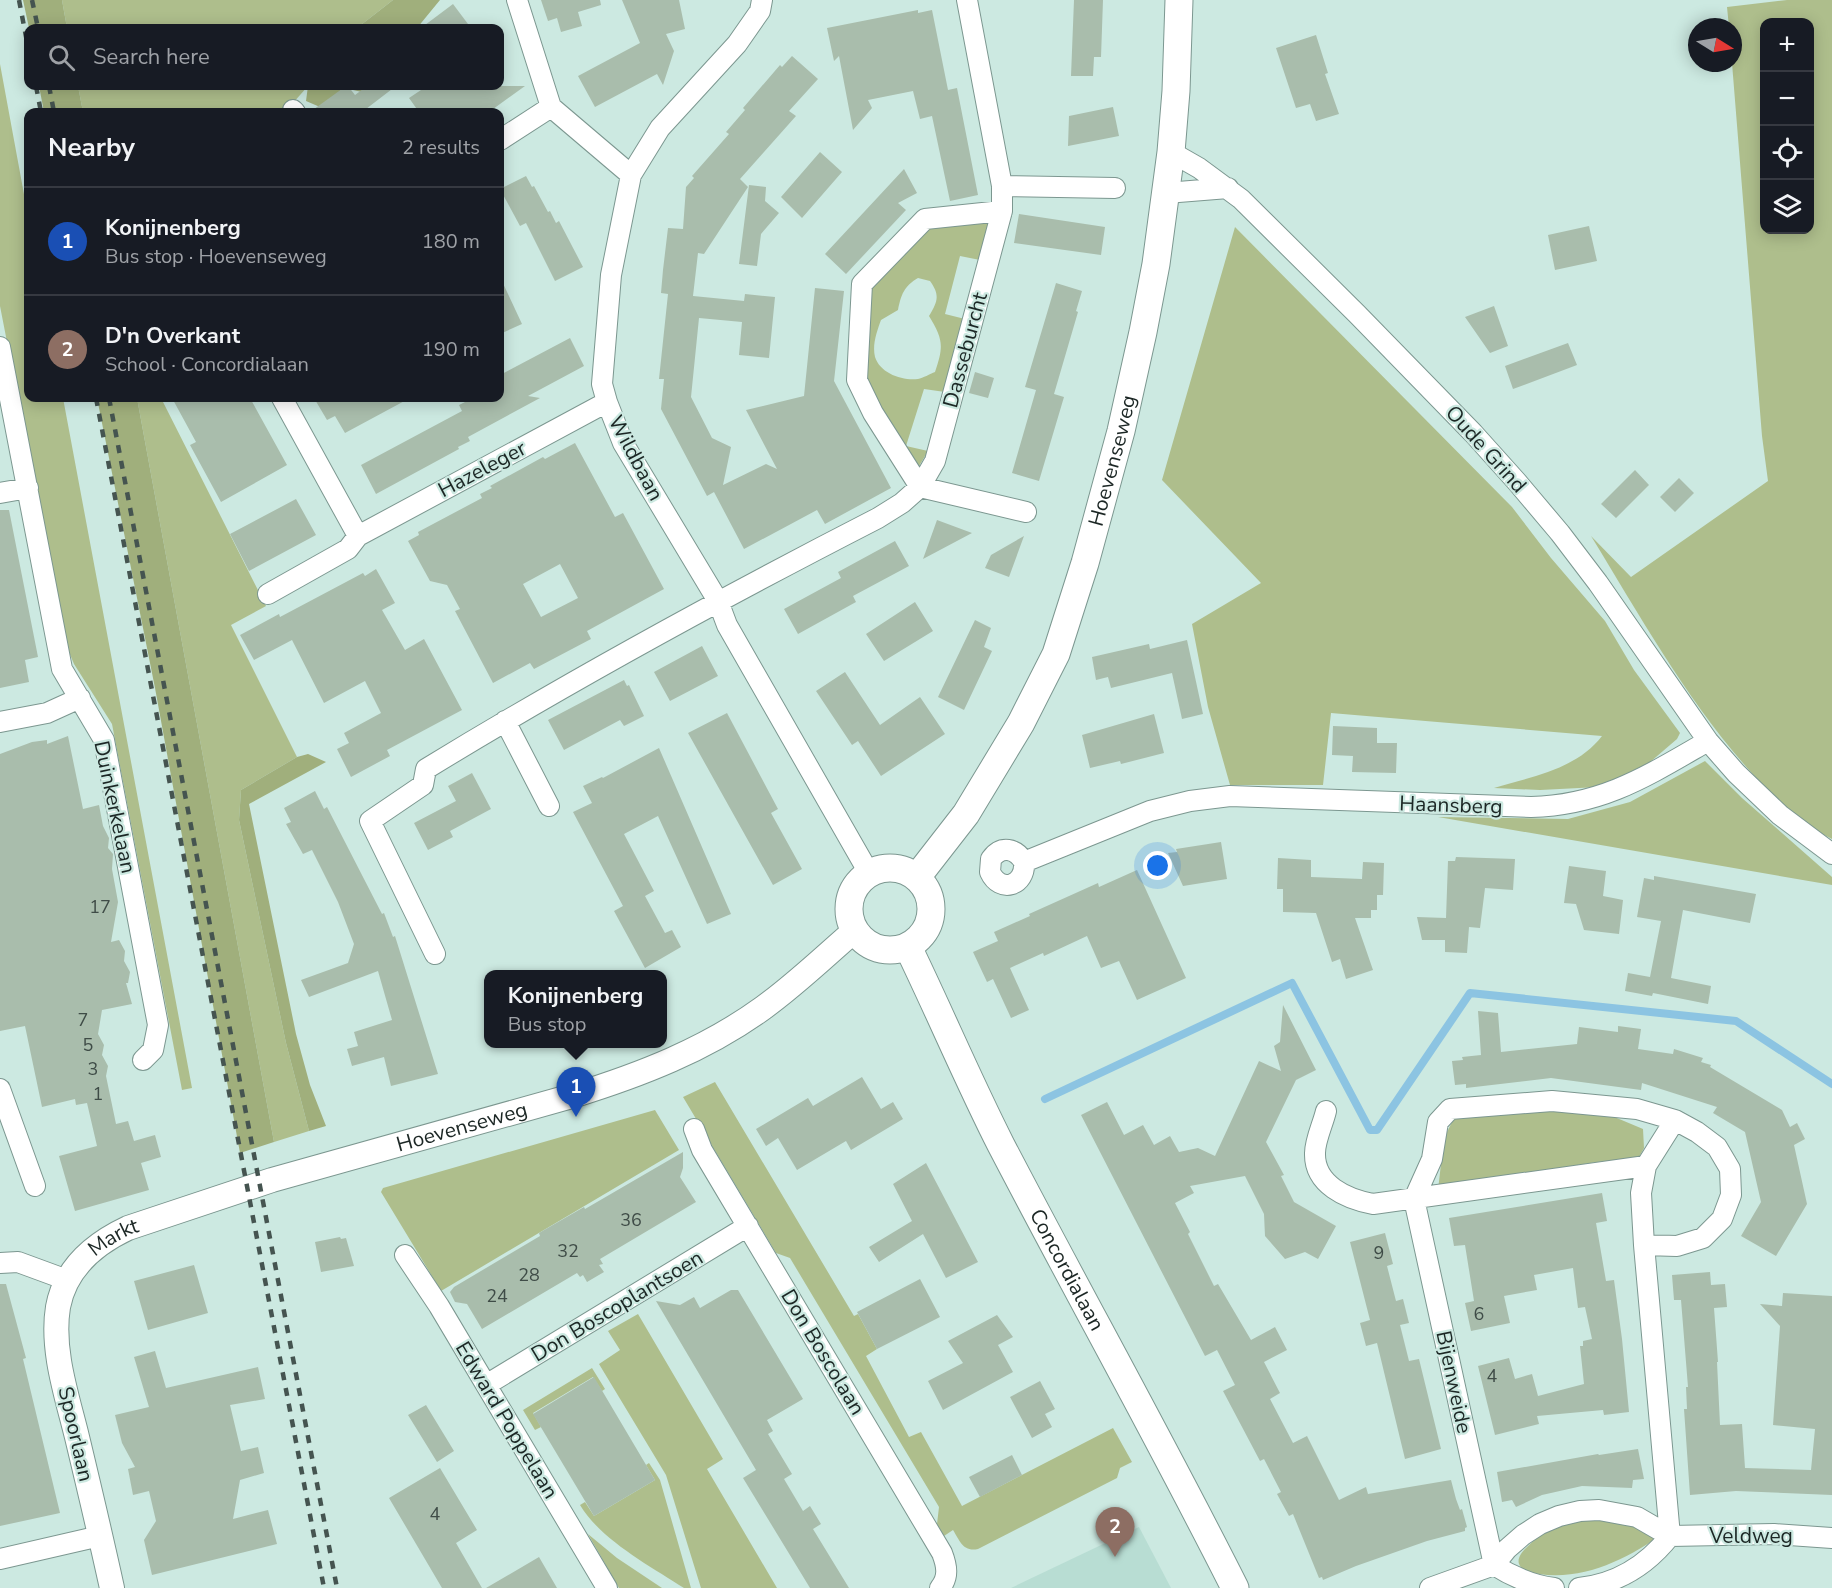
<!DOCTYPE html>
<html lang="en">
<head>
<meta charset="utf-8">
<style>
  body { margin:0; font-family:"Nunito Sans",sans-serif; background:#242831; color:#f1f3f6 }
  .controls { position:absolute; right:18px; top:18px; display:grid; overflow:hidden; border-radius:12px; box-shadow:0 3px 15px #0003 }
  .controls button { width:54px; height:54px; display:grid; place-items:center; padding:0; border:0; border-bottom:2px solid #363941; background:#171b24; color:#f1f3f6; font:30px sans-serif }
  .compass { position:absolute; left:1688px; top:18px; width:54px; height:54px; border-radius:50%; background:#171b24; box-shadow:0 3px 15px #0003; rotate:101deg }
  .you { position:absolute; left:1158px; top:866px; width:21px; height:21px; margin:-15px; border:4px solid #fff; border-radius:50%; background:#1a73e8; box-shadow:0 0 0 9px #1a73e833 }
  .badge { display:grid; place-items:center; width:39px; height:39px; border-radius:50%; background:#d2a596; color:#fff; font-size:20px; font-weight:700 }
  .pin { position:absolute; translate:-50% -50px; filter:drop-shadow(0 2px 3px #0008) }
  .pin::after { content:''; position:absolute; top:32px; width:21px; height:18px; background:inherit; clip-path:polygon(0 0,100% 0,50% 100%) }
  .popup { position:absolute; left:484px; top:970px; width:183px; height:78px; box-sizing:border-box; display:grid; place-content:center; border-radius:12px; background:#171b24; filter:drop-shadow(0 2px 4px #0005); font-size:20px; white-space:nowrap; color:#9ea1a6 }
  .popup b { font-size:22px; color:#f1f3f6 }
  .popup::after { content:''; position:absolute; left:50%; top:100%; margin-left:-12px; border:12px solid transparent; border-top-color:#171b24 }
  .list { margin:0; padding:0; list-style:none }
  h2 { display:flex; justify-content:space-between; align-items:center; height:78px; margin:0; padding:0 24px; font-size:26px }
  h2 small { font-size:20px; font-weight:400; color:#9ea1a6 }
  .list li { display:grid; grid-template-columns:39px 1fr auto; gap:18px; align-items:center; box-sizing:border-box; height:108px; padding:0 24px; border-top:2px solid #363941 }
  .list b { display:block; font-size:22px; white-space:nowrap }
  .list p { margin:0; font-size:20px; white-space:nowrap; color:#9ea1a6 }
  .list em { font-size:20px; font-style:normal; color:#9ea1a6 }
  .icon { flex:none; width:33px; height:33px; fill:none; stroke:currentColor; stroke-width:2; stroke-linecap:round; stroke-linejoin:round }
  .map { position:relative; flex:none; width:1832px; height:1588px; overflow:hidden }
  .search { position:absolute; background:#171b24; box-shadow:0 3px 15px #0003; left:24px; top:24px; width:480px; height:66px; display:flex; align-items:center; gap:15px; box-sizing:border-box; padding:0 21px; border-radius:12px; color:#9ea1a6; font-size:22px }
  .panel { position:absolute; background:#171b24; box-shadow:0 3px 15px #0003; left:24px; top:108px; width:480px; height:294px; border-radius:12px }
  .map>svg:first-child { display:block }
</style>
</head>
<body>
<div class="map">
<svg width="1832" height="1588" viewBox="0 0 1832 1588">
  <rect width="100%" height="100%" fill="#cce9e1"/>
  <!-- built -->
  <path fill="#b8ddd3" d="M1139 1527 1171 1588H1011Z"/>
  <!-- green -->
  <path fill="#aebe8c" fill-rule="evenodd" d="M62 0H393L357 28H67Z
    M1787 0H1832V839C1798 823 1774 798 1749 770 1686 699 1640 616 1591 536L1631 577 1768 481 1762 436 1732 63 1733 27H1729L1727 7ZM1764 22H1810V230H1764Z
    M0 64 28 216V398H63L192 1088 182 1090 112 724 74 664 66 645 0 306Z
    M78 86H308L285 112H83Z
    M991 215 980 260 960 256 945 314 965 319 945 392 924 389 906 446 928 451 913 476 860 380 871 283 932 222ZM918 278 930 281C940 295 938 301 929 316 943 339 944 346 935 372 930 374 923 378 918 379 902 381 880 373 875 357 872 345 877 331 881 320L898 310C901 295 904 286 918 278Z
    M1235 227 1512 507 1551 558 1605 621 1634 670 1680 733 1677 739 1649 763 1599 787 1540 790 1494 788C1531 777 1577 769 1602 736L1331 713 1323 785H1230L1208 707 1192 624 1261 583 1162 480Z
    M137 398H161L266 606 231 625 297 757 241 790 239 820 286 1043 309 1131 274 1142Z
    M1705 761 1742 798 1832 877V885L1438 817 1568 819 1630 802Z
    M715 1082 854 1316 858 1314 877 1349 866 1356 909 1437 921 1432 962 1506 1113 1428 1132 1462 1120 1468 1117 1478 978 1549C963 1552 960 1541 953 1530L944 1536 937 1524 939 1507 790 1258 776 1253 683 1097Z
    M1593 1108 1643 1129 1644 1148 1638 1159 1597 1162 1526 1173 1438 1190 1444 1138 1457 1112Z
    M655 1110 679 1150 441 1291 381 1192 383 1188Z
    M638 1314 723 1459 707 1469 777 1588H701L666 1475 599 1364 620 1350 608 1331Z
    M592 1368 605 1389 602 1391 593 1377 533 1413 541 1427 535 1430 523 1410Z
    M649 1463 660 1480 691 1588H684C650 1566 601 1540 580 1505L585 1502 594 1516 655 1480 646 1465Z
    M1602 1518 1664 1533C1629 1558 1584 1581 1539 1574 1532 1573 1522 1572 1519 1564 1517 1558 1522 1552 1526 1548 1546 1527 1574 1520 1602 1518Z
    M588 1534 617 1558 662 1588H619Z"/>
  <!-- forest -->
  <path fill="#a0af7c" d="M23 0H62L67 28H29Z
    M393 0H440L417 28H357Z
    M39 86H78L83 112H44Z
    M308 86H368L362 92 344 88 320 107 306 101Z
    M97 398H137L274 1142 240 1153 155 688Z
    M308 754 326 762 249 804 296 1034 310 1085 326 1126 309 1131 286 1043 239 820 241 790 297 757Z"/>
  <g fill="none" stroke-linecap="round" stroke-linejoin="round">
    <!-- stream -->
    <path stroke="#8cc4e2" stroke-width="8" d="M1045 1099 1292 983 1370 1130H1377L1470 993 1736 1021 1832 1084"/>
  </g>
  <!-- building -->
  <path fill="#a9bdac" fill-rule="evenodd" d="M541 0H600L601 5 578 12 582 26 561 32 557 18 548 21Z
    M622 0H679L685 29 666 34 674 51 663 85 657 74 595 107 578 76 640 43Z
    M1074 0H1103L1101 57H1094L1093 76H1071Z
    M453 4 471 28H421Z
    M918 10V13L932 10 948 90 957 88 978 195 950 201 932 116 920 119 913 91 868 100 872 108 853 130 839 56 834 61 827 28Z
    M1316 35 1328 73 1325 74 1339 114 1316 121 1310 104 1296 108 1276 48Z
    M792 56 818 79 789 111 796 116 740 179 748 187 704 254 698 253 693 296 744 301 745 294 775 297 769 358 739 355 742 322 699 318 691 397 712 438 731 447 723 485 766 464 777 469 746 410 804 396 815 288 844 291 834 381 891 488 825 524 817 510 744 549 714 492 707 496 661 409 664 379H659L668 294 661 293 663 270 668 228 683 229 686 187 694 178 692 176 729 134 726 132 745 110 743 108 780 65 782 67Z
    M346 86H348L355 95 367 86H396L366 109 369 112H310Z
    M427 86H525L489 112H419L409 98Z
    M1113 107 1119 136 1068 146 1069 116Z
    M820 152 842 172 802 218 781 197Z
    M904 169 917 193 898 203 906 210 846 274 825 254Z
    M526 176 532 187 534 186 548 212 550 211 556 223 559 221 583 267 555 281 526 223 520 226 500 189Z
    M749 185 766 187 765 201 779 213 761 234 757 266 739 264Z
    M1019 214 1105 227 1101 255 1014 243Z
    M1589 226 1597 261 1555 270 1548 235Z
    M500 277 522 324 500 334Z
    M1056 283 1082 291 1076 311 1078 312 1054 394 1064 397 1039 481 1012 473 1036 390 1025 387Z
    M1494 306 1508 346 1490 353 1465 317Z
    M570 338 584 366 528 396 540 398 468 437 470 441 458 447 459 449 376 494 361 465 462 411 459 405 473 398H500V375Z
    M1568 343 1577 365 1513 389 1505 366Z
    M975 372 994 378 988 398 969 393Z
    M172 398H250L287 465 221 502 190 445 196 442Z
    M314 398H410L345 433 335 416 327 420Z
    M575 443 615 517 623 513 664 589 587 631 591 639 534 669 530 663 493 683 455 611 460 609 447 585 430 581 408 541 419 535 418 532 482 498 480 494 492 488 490 486 543 457 545 459ZM560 564 578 598 541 617 523 584Z
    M1635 470 1649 485 1616 518 1601 504Z
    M1679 478 1694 493 1675 512 1660 497Z
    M296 499 316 535 249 571 230 534Z
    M0 510H9L38 657 25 660 29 682 0 688Z
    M937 520 972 533 923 559Z
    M1024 536 1009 577 985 568 991 555Z
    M895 541 909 566 853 596 856 602 798 634 784 609 841 578 838 572Z
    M376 569 395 603 382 610 405 650 424 639 462 710 387 750 390 756 351 777 337 749 349 743 344 733 381 713 365 681 324 703 292 640 254 660 240 635 279 614 280 617 363 573 365 576Z
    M915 602 933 631 884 661 866 634Z
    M975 620 991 628 984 647 992 651 964 710 938 697Z
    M1187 640 1203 714 1182 719 1172 673 1111 688 1108 677 1096 680 1092 657 1149 644 1150 649Z
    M702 646 718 676 670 701 654 672Z
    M845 672 880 725 920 697 945 734 881 776 858 741 852 745 816 691Z
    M624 680 627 686 629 685 644 716 624 726 620 720 564 750 548 720Z
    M727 713 778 809 771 813 802 869 773 885 688 733Z
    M1154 714 1164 753 1121 764 1120 761 1090 768 1082 735Z
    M1333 726 1377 728V743H1397L1396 773 1352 772 1353 756 1332 755Z
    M68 736 83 809 99 805 103 826 109 838 108 848 113 854 112 869 118 902 111 942 119 940 125 951 124 961 130 972 128 983H126L132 1004 102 1010 98 1034 104 1045 102 1055 108 1066 106 1076 116 1124 128 1121 134 1141 155 1135 161 1157 141 1163 149 1190 75 1211 59 1156 97 1146 87 1103 76 1105 75 1099 42 1107 25 1026 0 1031V754L32 742 47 740V744Z
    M659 748 731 914 707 924 658 816 624 834 654 891 645 896 665 933 672 930 681 947 645 968 614 911 623 906 573 812 592 803 583 786 602 777 603 778Z
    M472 773 491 809 450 831 453 837 428 850 414 823 456 801 448 786Z
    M315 791 324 809 327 807 382 914 384 913 393 937 395 936 438 1074 391 1086 384 1057 352 1066 347 1049 358 1046 354 1032 392 1020 378 971 309 997 301 980 348 963 354 944 338 902 312 850 303 854 286 824 291 822 284 808Z
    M1221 842 1227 879 1183 886 1168 853 1177 852 1176 849Z
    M1456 857 1515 859 1513 890 1485 888 1480 928 1469 927 1467 953 1445 952V940H1422L1417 917 1446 918 1448 861H1455Z
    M1278 858 1311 860V877L1362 879 1363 862 1384 863 1383 895H1377V910H1371V918H1355L1373 970 1346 979 1340 959 1332 962 1316 913 1283 912V889H1277Z
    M1569 866 1606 871 1603 896 1623 900 1619 934 1584 930 1576 904 1564 903Z
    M1137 870 1186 978 1137 1000 1119 961 1101 968 1087 936 1044 956 1043 953 1010 968 1029 1010 1011 1018 993 979 987 982 973 952 998 941 994 932 1030 916 1029 914 1098 883 1099 887Z
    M1654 876 1756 894 1750 923 1683 910 1671 978 1711 986 1708 1004 1653 993 1652 996 1625 991 1628 973 1650 977 1661 921 1637 917 1644 878 1654 880Z
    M1283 1005 1316 1070 1296 1080 1266 1142 1284 1175 1281 1176 1294 1202 1336 1226 1318 1259 1305 1252 1285 1259 1265 1236 1264 1214 1245 1176 1190 1186 1194 1193 1175 1203 1190 1232 1188 1234 1214 1286 1218 1284 1251 1340 1275 1327 1287 1350 1264 1362 1280 1393 1270 1399 1293 1443 1307 1436 1339 1500 1366 1487 1368 1494 1451 1480 1456 1499 1460 1510 1462 1509 1467 1527 1465 1528V1531L1427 1541 1356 1566 1323 1580 1322 1577 1319 1578 1293 1514 1289 1516 1277 1494 1281 1492 1264 1459 1260 1461 1223 1391 1235 1385 1217 1350 1205 1356 1081 1115 1107 1102 1124 1135 1143 1125 1154 1145 1170 1136 1179 1152 1198 1148 1215 1156 1259 1061 1281 1071 1274 1046 1280 1042Z
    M1478 1011 1498 1013 1501 1052 1577 1044 1579 1027 1618 1032V1026L1641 1029 1638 1049 1673 1054 1674 1049 1703 1058 1701 1062 1711 1065 1710 1067 1782 1110 1790 1127 1797 1123 1805 1139 1794 1145 1807 1204 1776 1256 1741 1236 1761 1202 1745 1132 1713 1113 1717 1107 1642 1083 1641 1090 1551 1078 1466 1088V1084L1455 1085 1452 1061 1463 1060 1462 1057 1481 1055Z
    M862 1077 881 1109 893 1102 903 1119 851 1150 846 1141 797 1170 778 1138 766 1146 756 1129 808 1098 813 1106Z
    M683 1152V1168L680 1177 696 1202 600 1259 603 1264 599 1265 604 1272 587 1282 583 1275 580 1277 577 1273 482 1329 467 1304 455 1302 450 1292 454 1287 540 1236 539 1233 584 1207 585 1209Z
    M926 1163 978 1262 946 1278 923 1234 879 1262 869 1247 912 1221 893 1184Z
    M1602 1193 1607 1221 1596 1223 1606 1281 1614 1280 1622 1339 1629 1412 1604 1415 1603 1410 1537 1416 1539 1424 1495 1435 1478 1366 1509 1358 1515 1379 1532 1374 1538 1396 1584 1384 1580 1346H1583V1341L1592 1339 1585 1307 1578 1308 1573 1268 1534 1275 1537 1290 1504 1296 1510 1323 1471 1331 1465 1303 1474 1301 1465 1245 1454 1246 1449 1218Z
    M1385 1233 1393 1264 1387 1266 1396 1301 1403 1299 1409 1323 1400 1325 1409 1361 1419 1359 1441 1449 1405 1459 1377 1343 1366 1346 1360 1323 1370 1320 1350 1242Z
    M340 1237 341 1239 346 1238 354 1266 321 1272 315 1242Z
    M194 1265 208 1313 148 1330 134 1281Z
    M1710 1272 1711 1285 1725 1284 1727 1307 1714 1308 1718 1362H1717L1720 1425 1742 1424 1745 1468 1811 1470 1815 1429 1773 1425 1780 1326 1760 1304 1782 1306 1783 1293 1832 1296V1495L1736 1491 1690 1495 1684 1409H1687L1686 1387H1688L1681 1300H1674L1672 1275Z
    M920 1279 940 1317 877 1349 857 1312Z
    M0 1284H6L26 1358 23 1359 60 1513 0 1526Z
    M731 1290H738L803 1399 767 1420 773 1431 768 1434 792 1474 784 1479 803 1511 810 1506 821 1524 813 1529 849 1588H810L743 1478 756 1470 656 1301 680 1305 694 1297 700 1308Z
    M997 1315 1013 1337 998 1345 1013 1372 943 1410 928 1381 963 1363 948 1341Z
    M155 1351 166 1388 258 1367 265 1399 230 1405 241 1451 258 1447 264 1473 240 1480 233 1519 268 1510 277 1544 152 1575 144 1540 156 1521 149 1491 133 1495 128 1469 135 1467 122 1443 115 1415 149 1407 134 1357Z
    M594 1377 655 1480 594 1516 533 1414Z
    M1040 1381 1055 1409 1045 1414 1052 1427 1032 1438 1010 1397Z
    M426 1405 454 1451 437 1462 408 1415Z
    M1638 1449 1644 1479 1633 1480 1632 1488 1582 1486 1542 1495 1516 1507 1512 1500 1502 1502 1497 1472 1598 1454 1599 1455Z
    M1012 1455 1022 1475 980 1497 969 1477Z
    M440 1468 477 1530 456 1543 482 1588H442L389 1498Z
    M539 1557 557 1588H486Z"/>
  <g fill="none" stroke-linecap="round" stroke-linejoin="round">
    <!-- minor casing -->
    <g stroke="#7c9790" stroke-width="22">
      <path id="minor" d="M517 0 551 107 631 175
        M762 0 760 11 737 44 660 128 631 175 611 275 602 384 607 402 623 443 718 601 727 625 869 873
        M293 110 295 112
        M500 140 551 107
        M1171 152 1199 168 1241 199 1357 314 1473 433 1517 482 1560 533 1598 583 1708 741 1736 773 1780 815 1832 854
        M1002 186 1115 188
        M1166 193 1228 188
        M1002 211 925 219 862 284 857 380 873 413 920 487 1026 512
        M0 347 62 669 104 740 158 1025 153 1050 143 1060
        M282 398 358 536
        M0 493 28 488
        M268 594 348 549 358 536 607 402
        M505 721 549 806
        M0 722 47 713 80 698
        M1024 862C1016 848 1001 845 991 859L990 872C1000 894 1026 886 1024 862L1150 811 1190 801 1230 796 1531 807C1603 805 1647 776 1708 741
        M435 954 370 821 423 785 426 769C573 679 724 597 878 518L902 503 920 487 935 461 1002 211V186L967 0
        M0 1089 35 1186
        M1326 1111C1323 1124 1315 1140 1315 1153 1314 1185 1347 1199 1373 1204L1646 1166
        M694 1129 702 1150 942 1553C947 1566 949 1577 940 1588
        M405 1255 439 1306 607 1588
        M0 1263 18 1262 67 1280
        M486 1385 748 1226
        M1670 1536 1644 1245 1641 1193 1646 1166 1675 1120
        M0 1559 100 1536
        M1494 1565 1414 1199 1432 1159 1438 1122 1450 1109 1552 1101 1637 1109 1675 1120 1697 1132 1717 1147 1730 1169 1731 1195 1722 1219 1703 1238 1677 1246 1644 1245
        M1494 1565C1513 1577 1531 1585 1554 1588
        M1430 1588 1494 1565 1507 1549 1523 1535 1540 1524 1559 1516 1580 1511 1599 1510 1637 1517 1670 1536 1774 1534 1832 1538
        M1579 1588C1617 1584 1647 1565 1670 1536"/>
    </g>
    <!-- tertiary casing -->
    <g stroke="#7c9790" stroke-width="26">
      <g id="tertiary">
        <path id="s1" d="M112 1588C101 1538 89 1487 77 1437 67 1396 51 1350 58 1307 65 1269 94 1244 128 1228L272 1180 572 1096C640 1075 705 1050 763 1008 795 985 824 957 854 931"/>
      </g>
    </g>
    <!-- secondary casing -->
    <g stroke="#7c9790" stroke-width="29">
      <g id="secondary">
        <circle cx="890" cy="909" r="41"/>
        <path id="s2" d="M917 877 966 814 1021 723 1056 654 1085 563 1121 431 1143 332 1156 264 1171 152 1176 91 1179 0"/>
        <path id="s3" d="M908 947C940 1013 968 1080 1001 1145 1078 1293 1160 1439 1235 1588"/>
      </g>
    </g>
    <!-- minor -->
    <use href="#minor" stroke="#fff" stroke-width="20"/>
    <!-- tertiary -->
    <use href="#tertiary" stroke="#fff" stroke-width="24"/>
    <!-- secondary -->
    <use href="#secondary" stroke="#fff" stroke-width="27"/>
    <!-- rail -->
    <path stroke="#455450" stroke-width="4.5" stroke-dasharray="8 8" stroke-linecap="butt" d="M19 0 28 47
      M32 0 38 28
      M36 86 41 112
      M49 86 54 112
      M96 398 324 1588
      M109 398 337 1588"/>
  </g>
  <g text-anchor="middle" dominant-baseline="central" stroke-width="4.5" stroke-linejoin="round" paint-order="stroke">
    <!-- number labels -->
    <g font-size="18" fill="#3f4c47">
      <text x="100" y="907">17</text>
      <text x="83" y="1020">7</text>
      <text x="88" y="1045">5</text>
      <text x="93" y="1069">3</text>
      <text x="98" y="1094">1</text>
      <text x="631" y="1220">36</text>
      <text x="568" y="1251">32</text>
      <text x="1379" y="1253">9</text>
      <text x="529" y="1275">28</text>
      <text x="497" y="1296">24</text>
      <text x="1479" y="1314">6</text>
      <text x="1492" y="1376">4</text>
      <text x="435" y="1514">4</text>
    </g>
    <!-- street labels -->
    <g font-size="21" fill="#1c2725" stroke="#cce9e1">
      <text transform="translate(965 350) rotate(-75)">Dasseburcht</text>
      <text transform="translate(1486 449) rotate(48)">Oude Grind</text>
      <text transform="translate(636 458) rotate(62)">Wildbaan</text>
      <text stroke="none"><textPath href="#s2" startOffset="465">Hoevenseweg</textPath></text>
      <text transform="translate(482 469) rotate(-28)">Hazeleger</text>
      <text transform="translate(1451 805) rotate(2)">Haansberg</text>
      <text transform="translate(115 807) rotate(78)">Duinkerkelaan</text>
      <text stroke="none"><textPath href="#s1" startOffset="746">Hoevenseweg</textPath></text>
      <text stroke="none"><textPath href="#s1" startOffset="380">Markt</textPath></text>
      <text stroke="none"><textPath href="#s3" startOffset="360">Concordialaan</textPath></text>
      <text transform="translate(617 1306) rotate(-31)">Don Boscoplantsoen</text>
      <text transform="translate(823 1352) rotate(59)">Don Boscolaan</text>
      <text transform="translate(1454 1382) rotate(78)">Bijenweide</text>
      <text transform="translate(507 1420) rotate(59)">Edward Poppelaan</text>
      <text transform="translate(76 1434) rotate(77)">Spoorlaan</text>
      <text x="1751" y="1536">Veldweg</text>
    </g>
  </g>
</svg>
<div class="controls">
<button>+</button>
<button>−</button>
<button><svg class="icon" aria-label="locate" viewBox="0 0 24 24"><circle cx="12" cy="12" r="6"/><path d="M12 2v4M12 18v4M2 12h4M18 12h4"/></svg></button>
<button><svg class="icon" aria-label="layers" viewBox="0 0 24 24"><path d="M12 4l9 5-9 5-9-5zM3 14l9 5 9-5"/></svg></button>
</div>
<svg class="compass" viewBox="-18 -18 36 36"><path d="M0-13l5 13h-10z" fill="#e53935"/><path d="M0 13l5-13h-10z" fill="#9ea1a6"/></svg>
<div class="you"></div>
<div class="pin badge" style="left:576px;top:1117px;background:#1a4fb4">1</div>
<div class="popup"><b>Konijnenberg</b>Bus stop</div>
<div class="pin badge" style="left:1115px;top:1557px;background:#8d6e63">2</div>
<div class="search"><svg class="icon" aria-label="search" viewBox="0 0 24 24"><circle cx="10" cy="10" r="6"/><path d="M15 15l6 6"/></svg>Search here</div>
<section class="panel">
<h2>Nearby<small>2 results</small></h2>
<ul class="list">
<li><span class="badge" style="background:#1a4fb4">1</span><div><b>Konijnenberg</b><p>Bus stop · Hoevenseweg</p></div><em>180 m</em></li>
<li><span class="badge" style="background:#8d6e63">2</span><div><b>D'n Overkant</b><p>School · Concordialaan</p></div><em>190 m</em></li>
</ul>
</section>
</div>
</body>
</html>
